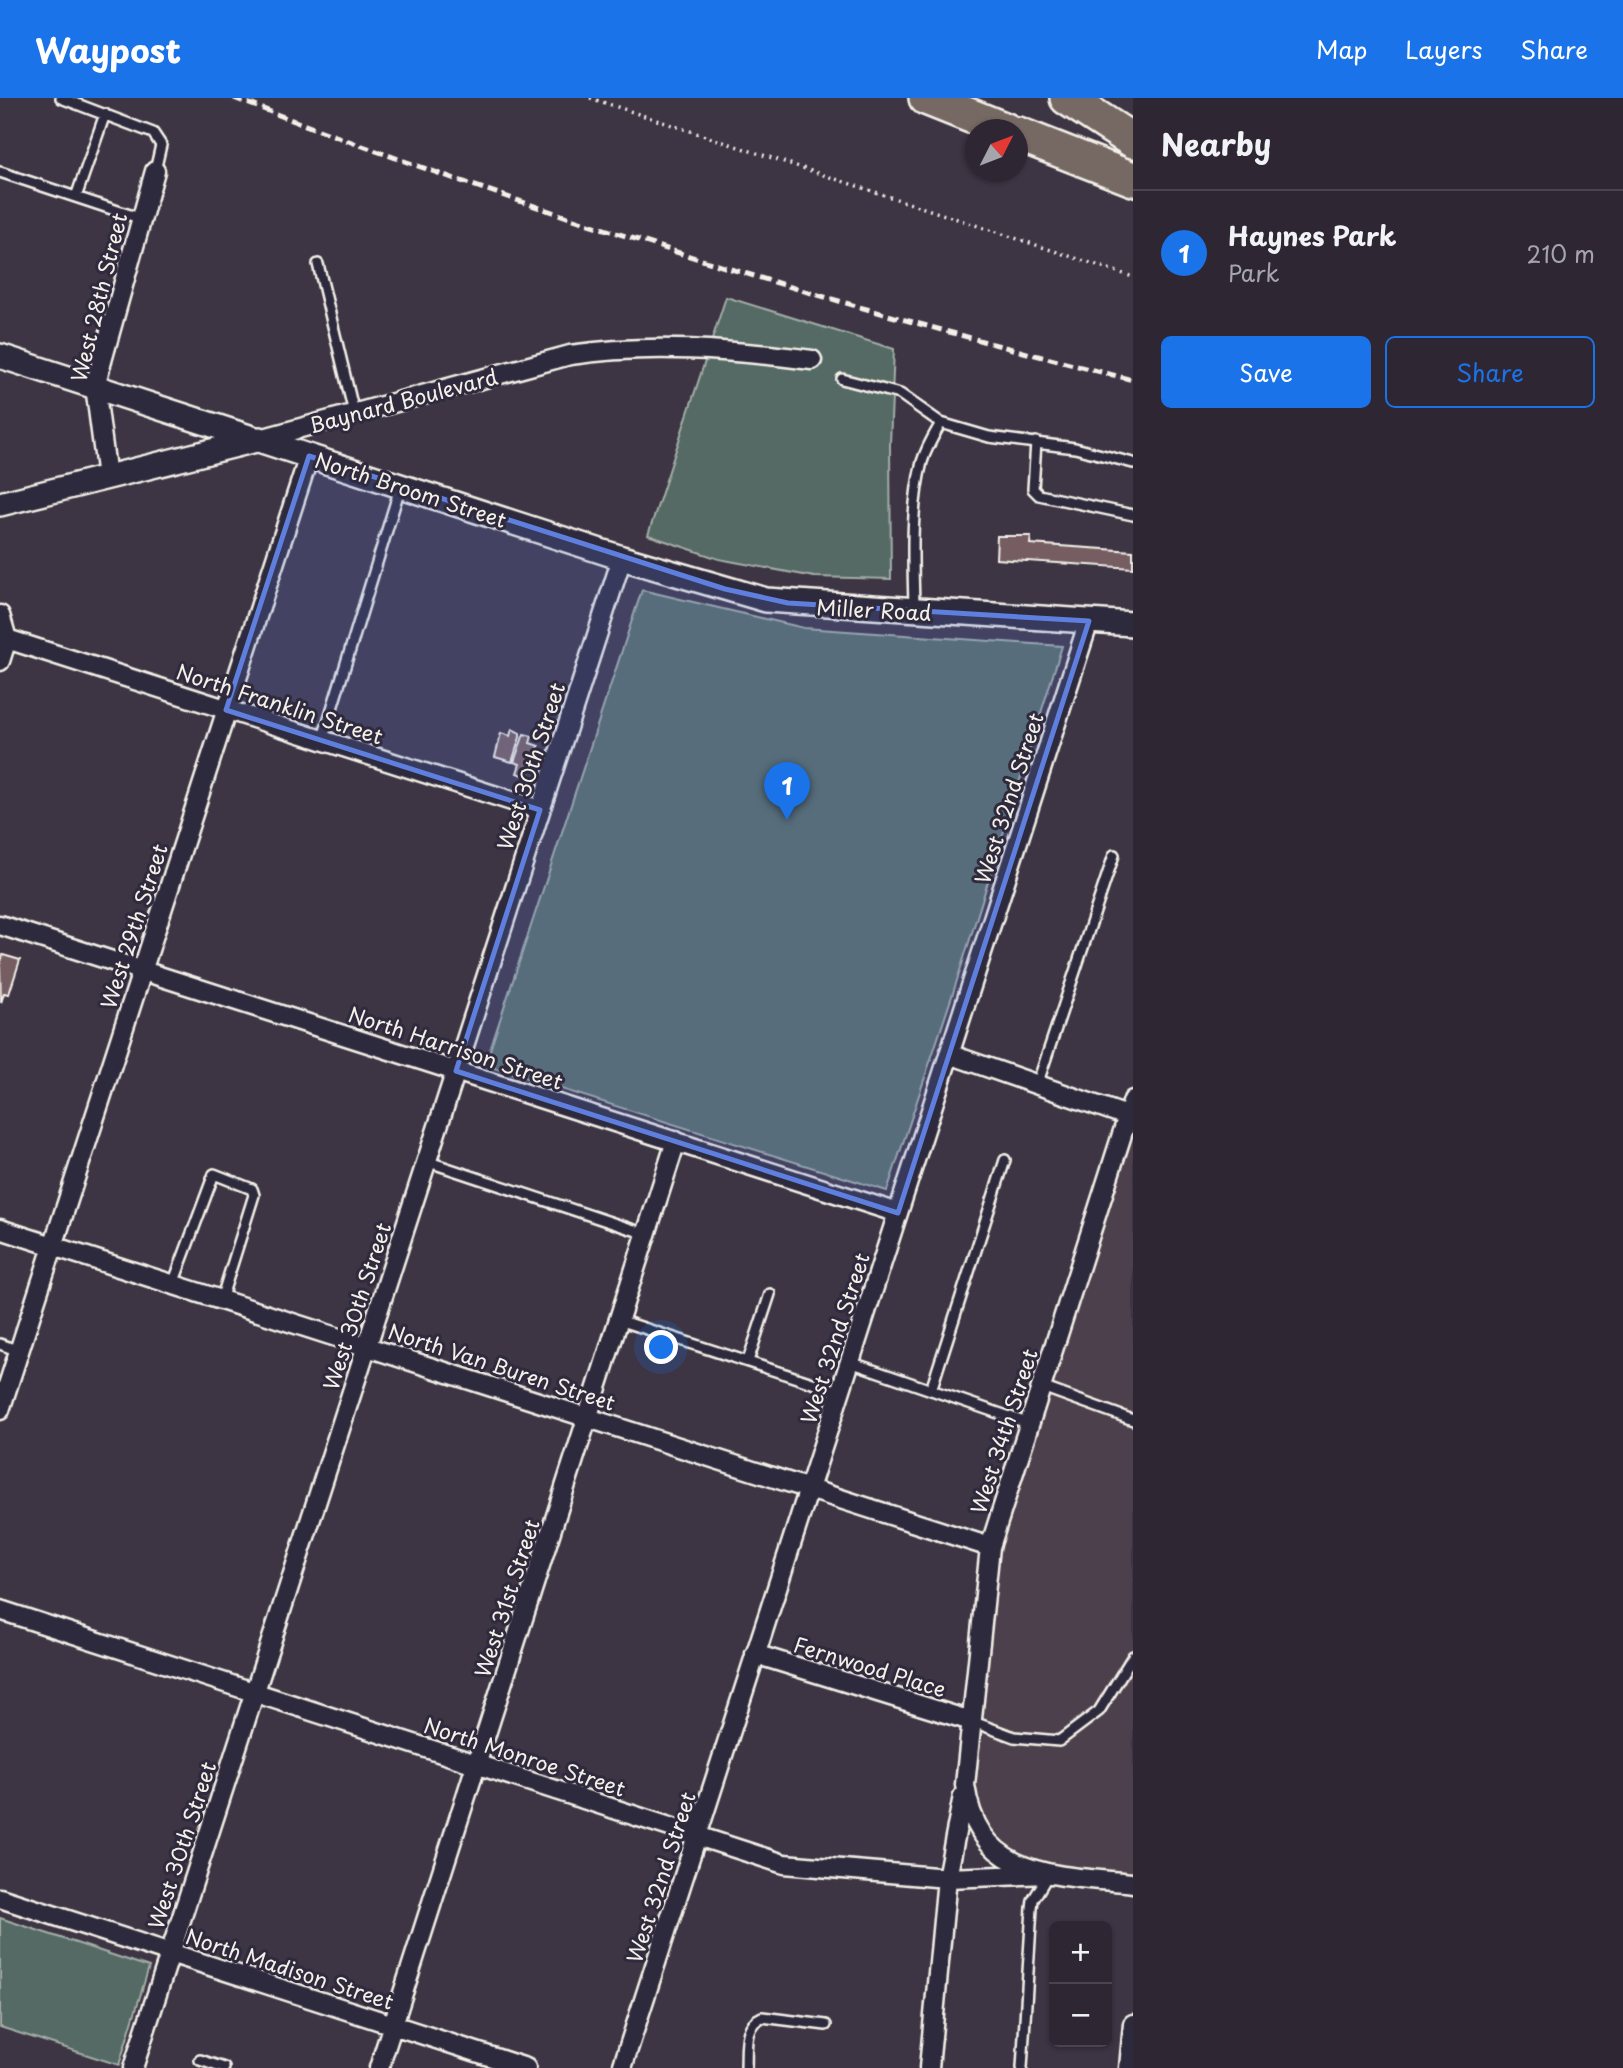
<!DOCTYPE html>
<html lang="en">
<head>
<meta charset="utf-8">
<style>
  body { margin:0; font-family:"Playpen Sans",sans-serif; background:#362f3b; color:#f1f3f6 }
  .controls { position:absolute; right:21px; bottom:21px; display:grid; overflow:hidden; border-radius:10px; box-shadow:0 2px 5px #0004 }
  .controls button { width:63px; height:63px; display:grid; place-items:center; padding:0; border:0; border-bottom:2px solid #49444e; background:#2e2733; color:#f1f3f6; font:35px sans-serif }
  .compass { position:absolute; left:965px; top:21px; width:63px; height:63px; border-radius:50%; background:#2e2733; box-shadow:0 2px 5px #0004; rotate:48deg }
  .you { position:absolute; left:662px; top:1250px; width:24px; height:24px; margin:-18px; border:5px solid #fff; border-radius:50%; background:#1a73e8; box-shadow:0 0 0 10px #1a73e833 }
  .badge { display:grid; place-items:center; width:46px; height:46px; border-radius:50%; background:#1a73e8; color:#fff; font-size:23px; font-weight:700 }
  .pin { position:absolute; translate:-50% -58px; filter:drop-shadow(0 2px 4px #0008) }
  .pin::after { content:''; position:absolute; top:37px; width:24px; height:21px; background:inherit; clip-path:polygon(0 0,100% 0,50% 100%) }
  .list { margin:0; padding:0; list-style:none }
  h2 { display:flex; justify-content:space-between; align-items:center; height:91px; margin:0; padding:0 28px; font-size:30px }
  h2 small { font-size:23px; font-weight:400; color:#a7a5ac }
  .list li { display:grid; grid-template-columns:46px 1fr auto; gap:21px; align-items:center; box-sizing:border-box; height:126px; padding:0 28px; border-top:2px solid #49444e }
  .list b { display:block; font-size:26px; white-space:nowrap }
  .list p { margin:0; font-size:23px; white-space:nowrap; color:#a7a5ac }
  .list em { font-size:23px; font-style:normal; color:#a7a5ac }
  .actions { display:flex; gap:14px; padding:21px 28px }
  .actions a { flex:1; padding:16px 0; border:2px solid #1a73e8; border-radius:10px; text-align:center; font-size:24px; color:#1a73e8 }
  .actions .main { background:#1a73e8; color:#fff }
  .map { position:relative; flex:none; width:1133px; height:1970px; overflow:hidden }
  header { display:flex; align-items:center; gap:42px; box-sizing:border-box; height:98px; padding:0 35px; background:#1a73e8; color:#fff }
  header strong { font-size:33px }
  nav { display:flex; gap:38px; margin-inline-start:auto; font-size:24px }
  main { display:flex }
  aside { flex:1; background:#2e2733 }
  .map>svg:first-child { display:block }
</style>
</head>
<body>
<header>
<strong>Waypost</strong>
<nav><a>Map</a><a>Layers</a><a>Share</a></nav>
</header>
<main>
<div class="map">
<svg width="1133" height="1970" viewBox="0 0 1133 1970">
  <rect width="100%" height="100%" fill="#3d3444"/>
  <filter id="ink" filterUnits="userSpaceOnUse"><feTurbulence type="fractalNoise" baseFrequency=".0143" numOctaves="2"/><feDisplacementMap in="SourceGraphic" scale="14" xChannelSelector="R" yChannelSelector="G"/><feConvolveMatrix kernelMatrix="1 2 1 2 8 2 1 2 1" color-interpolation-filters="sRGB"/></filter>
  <g filter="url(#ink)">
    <!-- built -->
    <path fill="#4e404d" d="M1133 1020V1784L1009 1763 967 1701 990 1449Z"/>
    <!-- green -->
    <path fill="#546a65" stroke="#a4aea6" stroke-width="2" d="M726 199 894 251 890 346 891 481 814 479 719 461 648 437Z
      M642 492 804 530 1062 548 953 895 887 1093 485 967Z
      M0 1820 149 1869 119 1967 0 1929Z"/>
    <!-- building -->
    <path fill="#745d62" stroke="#f4f1e8" stroke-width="2" d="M997 438H1031L1030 446 1133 453V470L996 461Z
      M512 631 520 635V639L512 664 495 659 501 635 510 638Z
      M524 636 532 638 530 645 539 648 527 678 517 675 520 666 514 664Z
      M3 857 20 862 9 896 4 895 1 905 0 867Z"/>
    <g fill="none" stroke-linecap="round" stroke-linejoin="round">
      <!-- service casing -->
      <g stroke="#f4f1e8" stroke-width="14">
        <path id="service" d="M61 0 153 35 161 47 155 73
          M0 74 142 121
          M76 99 105 16
          M318 166 354 315
          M842 281 900 296 941 325C934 337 926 350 922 364 910 411 913 462 914 509
          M941 325 989 339 1075 350 1133 365
          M1036 344 1033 391 1039 397 1133 417
          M322 643 400 390
          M1037 987 1114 757
          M426 1063 646 1136
          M173 1186 214 1076 252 1091 254 1097 221 1202
          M619 1222 840 1294
          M0 1246 19 1253
          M748 1263 770 1196
          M850 1264 1030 1326
          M1042 1289 1133 1322
          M931 1292 1005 1062
          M971 1623 1014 1639 1059 1643 1099 1613 1133 1558
          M200 1962 224 1970
          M746 1970C747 1951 743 1927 762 1919L826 1927
          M1022 1970 1032 1810 1033 1802 1048 1777"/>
      </g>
      <!-- minor casing -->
      <g stroke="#f4f1e8" stroke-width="23">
        <path id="minor" d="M260 341 570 257C651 245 731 252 812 262
          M107 379 95 288 155 73
          M0 517 7 541 0 563
          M7 541 540 712
          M0 827 898 1115
          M949 956 1133 1020
          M1133 1002 990 1449 965 1687C978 1782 1057 1777 1133 1785
          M0 1131 990 1449
          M0 1312 309 358
          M0 1512 784 1766 947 1780 1049 1776
          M755 1556 971 1623
          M0 1800 526 1970
          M133 1970 622 460
          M379 1970 676 1043
          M622 1970 1089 523
          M929 1970 947 1780 963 1698
          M1129 1970 1133 1926"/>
      </g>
      <!-- tertiary casing -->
      <g stroke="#f4f1e8" stroke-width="28">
        <path id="tertiary" d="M0 258 622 460 766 502 1133 526
          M0 406 260 341"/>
      </g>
      <!-- motorway casing -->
      <g stroke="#f4f1e8" stroke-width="38">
        <path id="motorway" d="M926 0 1006 32
          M1067 0 1133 43
          M1018 36 1133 81"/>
      </g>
      <!-- path -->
      <path stroke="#f4f1e8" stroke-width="3.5" stroke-dasharray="2 5" stroke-linecap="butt" d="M590 0 1133 179"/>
      <!-- service -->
      <use href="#service" stroke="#2f2a3d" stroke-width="9"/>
      <!-- minor -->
      <use href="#minor" stroke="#2f2a3d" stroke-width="18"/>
      <!-- tertiary -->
      <use href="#tertiary" stroke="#2f2a3d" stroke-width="23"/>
      <!-- motorway -->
      <use href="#motorway" stroke="#766964" stroke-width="33"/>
      <!-- rail -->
      <path stroke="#f4f1e8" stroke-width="5" stroke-dasharray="10 5" stroke-linecap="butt" d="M234 0C528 113 827 206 1133 282"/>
    </g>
  </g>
  <!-- marked area -->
  <path fill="#5e7fdd" fill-opacity="0.2" stroke="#5e7fdd" stroke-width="5" stroke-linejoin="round" d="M309 358 725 491 788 505 1089 523 898 1115 456 973 540 712 226 612Z"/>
  <g text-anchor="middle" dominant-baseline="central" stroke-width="6" stroke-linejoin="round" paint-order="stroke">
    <!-- street labels -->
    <g font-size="21" fill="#f4f1e8" stroke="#2f2a3d">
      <text transform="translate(98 199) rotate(-76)">West 28th Street</text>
      <text transform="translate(403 302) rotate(-15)">Baynard Boulevard</text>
      <text transform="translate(411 391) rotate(18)">North Broom Street</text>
      <text transform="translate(874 511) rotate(3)">Miller Road</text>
      <text transform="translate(280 605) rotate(18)">North Franklin Street</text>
      <text transform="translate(530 668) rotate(-72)">West 30th Street</text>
      <text transform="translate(1008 700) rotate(-72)">West 32nd Street</text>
      <text transform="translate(133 828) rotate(-72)">West 29th Street</text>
      <text transform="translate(456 949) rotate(18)">North Harrison Street</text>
      <text transform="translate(356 1208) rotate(-72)">West 30th Street</text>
      <text transform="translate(834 1240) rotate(-72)">West 32nd Street</text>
      <text transform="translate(502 1268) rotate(18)">North Van Buren Street</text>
      <text transform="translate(1003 1333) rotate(-72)">West 34th Street</text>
      <text transform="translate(506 1500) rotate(-72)">West 31st Street</text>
      <text transform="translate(870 1568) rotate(17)">Fernwood Place</text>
      <text transform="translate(525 1658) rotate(18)">North Monroe Street</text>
      <text transform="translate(181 1747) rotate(-72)">West 30th Street</text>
      <text transform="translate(660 1779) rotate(-72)">West 32nd Street</text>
      <text transform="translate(290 1870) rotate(18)">North Madison Street</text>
    </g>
  </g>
</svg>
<div class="controls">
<button>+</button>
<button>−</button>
</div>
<svg class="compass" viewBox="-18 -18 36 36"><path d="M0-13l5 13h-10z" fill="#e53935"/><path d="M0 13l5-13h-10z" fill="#a7a5ac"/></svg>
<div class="you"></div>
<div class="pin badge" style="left:787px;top:722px">1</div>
</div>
<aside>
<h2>Nearby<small></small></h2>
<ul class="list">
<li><span class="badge">1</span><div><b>Haynes Park</b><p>Park</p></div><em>210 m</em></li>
</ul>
<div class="actions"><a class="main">Save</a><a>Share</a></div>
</aside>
</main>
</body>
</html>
